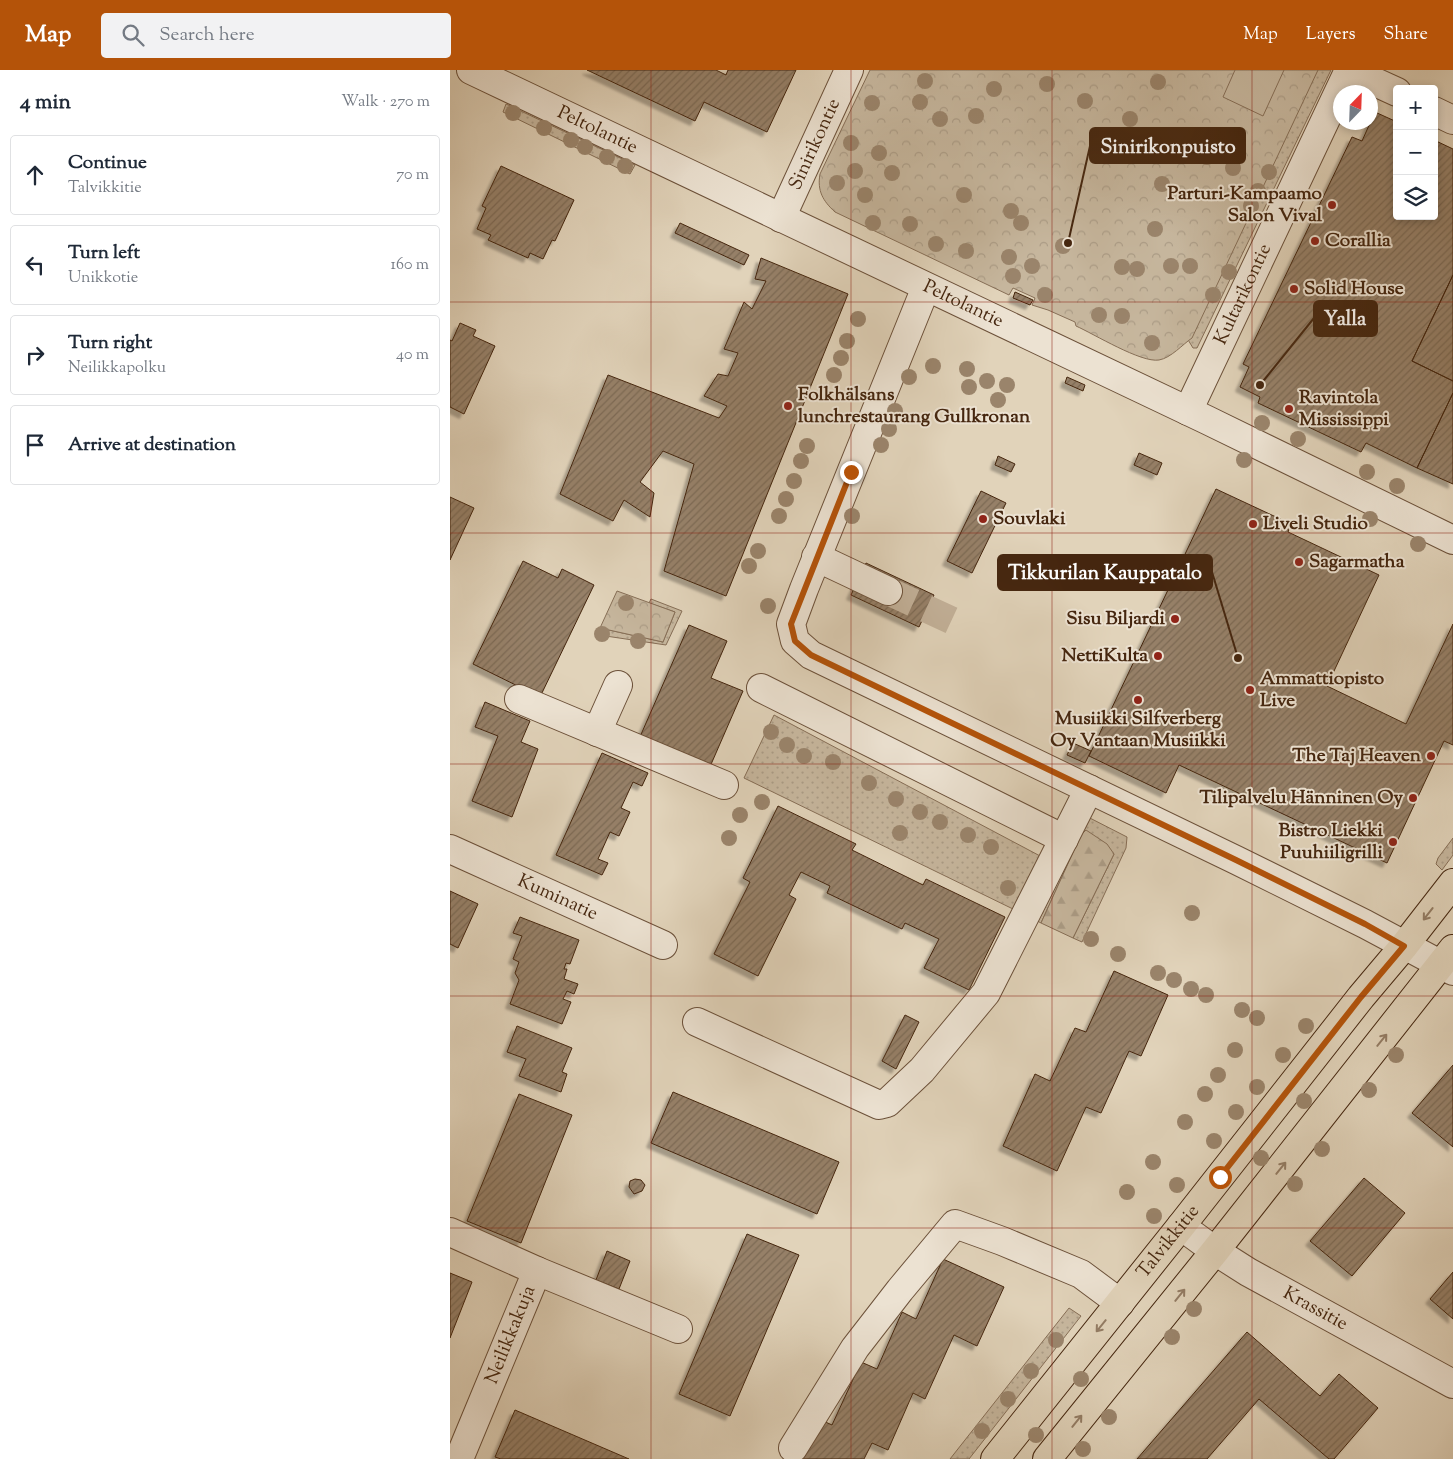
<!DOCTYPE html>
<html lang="en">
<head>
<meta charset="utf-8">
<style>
  body { margin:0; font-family:"Sorts Mill Goudy",serif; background:#f2f2f3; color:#1f2937 }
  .controls { position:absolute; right:15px; top:15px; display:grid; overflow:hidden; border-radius:5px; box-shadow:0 2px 8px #0003 }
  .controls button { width:45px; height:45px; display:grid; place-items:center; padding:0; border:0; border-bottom:1px solid #e0e1e3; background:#fff; color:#1f2937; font:25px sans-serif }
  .compass { position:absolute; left:883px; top:15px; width:45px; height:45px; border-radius:50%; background:#fff; box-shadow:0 2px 8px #0003; rotate:23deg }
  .stop { position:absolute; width:15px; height:15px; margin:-11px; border:4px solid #b45309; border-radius:50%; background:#fff }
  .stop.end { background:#b45309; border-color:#fff; box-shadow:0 1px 5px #0008 }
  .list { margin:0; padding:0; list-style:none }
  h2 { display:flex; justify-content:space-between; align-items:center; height:65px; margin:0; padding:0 20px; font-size:21px }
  h2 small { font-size:16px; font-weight:400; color:#747a83 }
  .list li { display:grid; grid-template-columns:32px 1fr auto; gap:15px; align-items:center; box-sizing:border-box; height:80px; margin:0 10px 10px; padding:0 10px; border:1px solid #e0e1e3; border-radius:5px }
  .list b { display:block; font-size:19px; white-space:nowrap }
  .list p { margin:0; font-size:16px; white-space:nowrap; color:#747a83 }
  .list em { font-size:16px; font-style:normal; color:#747a83 }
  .icon { flex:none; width:28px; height:28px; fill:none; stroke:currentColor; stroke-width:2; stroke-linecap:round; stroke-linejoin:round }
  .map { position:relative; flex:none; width:1003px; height:1389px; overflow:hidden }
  header { display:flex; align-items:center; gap:30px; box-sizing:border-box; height:70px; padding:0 25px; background:#b45309; color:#fff }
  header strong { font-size:24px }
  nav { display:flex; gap:28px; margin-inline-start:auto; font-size:18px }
  .search { width:350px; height:45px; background:#f2f2f3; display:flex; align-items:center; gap:12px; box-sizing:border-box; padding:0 18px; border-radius:5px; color:#747a83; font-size:19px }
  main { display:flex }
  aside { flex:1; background:#fff }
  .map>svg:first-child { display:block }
</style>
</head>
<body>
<header>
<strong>Map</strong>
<div class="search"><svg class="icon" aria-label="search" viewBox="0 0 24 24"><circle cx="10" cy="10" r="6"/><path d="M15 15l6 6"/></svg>Search here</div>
<nav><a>Map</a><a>Layers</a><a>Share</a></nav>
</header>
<main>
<aside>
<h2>4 min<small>Walk · 270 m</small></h2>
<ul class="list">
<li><svg class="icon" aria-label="ahead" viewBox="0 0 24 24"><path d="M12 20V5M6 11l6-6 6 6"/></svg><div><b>Continue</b><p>Talvikkitie</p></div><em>70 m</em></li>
<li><svg class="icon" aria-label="left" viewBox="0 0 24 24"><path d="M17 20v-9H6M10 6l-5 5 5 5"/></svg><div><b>Turn left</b><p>Unikkotie</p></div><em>160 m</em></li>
<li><svg class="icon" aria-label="right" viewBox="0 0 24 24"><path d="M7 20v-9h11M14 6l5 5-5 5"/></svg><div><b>Turn right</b><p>Neilikkapolku</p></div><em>40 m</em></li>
<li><svg class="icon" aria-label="arrive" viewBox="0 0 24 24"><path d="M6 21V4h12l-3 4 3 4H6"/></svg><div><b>Arrive at destination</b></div></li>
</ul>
</aside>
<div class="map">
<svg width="1003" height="1389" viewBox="0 0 1003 1389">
  <defs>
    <pattern id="grass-dots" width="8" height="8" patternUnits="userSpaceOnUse" patternTransform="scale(1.25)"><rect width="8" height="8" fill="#c6b69d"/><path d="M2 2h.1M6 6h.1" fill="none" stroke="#ab9c86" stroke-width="1.8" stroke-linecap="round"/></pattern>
    <pattern id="forest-firs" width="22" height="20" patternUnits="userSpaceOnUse" patternTransform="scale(1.25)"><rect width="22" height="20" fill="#c6b69d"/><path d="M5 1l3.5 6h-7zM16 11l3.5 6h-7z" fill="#ab9c86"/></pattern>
    <pattern id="park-crowns" width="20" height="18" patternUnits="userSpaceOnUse" patternTransform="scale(1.25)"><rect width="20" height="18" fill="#c6b69d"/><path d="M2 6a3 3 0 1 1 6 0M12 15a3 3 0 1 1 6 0" fill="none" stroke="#ab9c86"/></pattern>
    <pattern id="building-hatch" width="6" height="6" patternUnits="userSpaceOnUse" patternTransform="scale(1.25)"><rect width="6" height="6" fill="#968068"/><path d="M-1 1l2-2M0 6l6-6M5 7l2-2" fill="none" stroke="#7c6954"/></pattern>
    <filter id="shadow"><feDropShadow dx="-4.5" dy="4.5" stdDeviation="1" flood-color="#0004"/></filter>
  </defs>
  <rect width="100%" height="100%" fill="#e1d3ba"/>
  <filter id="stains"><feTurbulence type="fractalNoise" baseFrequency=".004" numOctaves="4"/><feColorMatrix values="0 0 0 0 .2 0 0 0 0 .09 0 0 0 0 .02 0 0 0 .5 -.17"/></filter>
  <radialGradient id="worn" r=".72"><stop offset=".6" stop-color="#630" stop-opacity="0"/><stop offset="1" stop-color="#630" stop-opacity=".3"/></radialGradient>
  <!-- grass -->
  <path fill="url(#grass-dots)" stroke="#866e56" d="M851 0H881L747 278H743L723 245Z
    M56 34 185 95 180 104 53 42Z
    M201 529 232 541 216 575 149 565 150 558 213 572 225 542 199 533Z
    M324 645 592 787 563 839 294 708Z
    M632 744 677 767 676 778 632 872 623 868 664 784 631 765 591 853 580 847Z
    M1003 768V785L992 800 986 794 988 788Z
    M619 1238 631 1246 519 1389H500Z"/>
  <!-- forest -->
  <path fill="url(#forest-firs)" stroke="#866e56" d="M636 760 657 774 664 784 623 868 591 853 631 765Z"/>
  <!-- park -->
  <path fill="url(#park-crowns)" stroke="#866e56" d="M420 0H868L742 268C733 274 721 288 709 290 691 293 644 264 626 256L625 252 598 240 582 235 585 228 563 218 559 225 385 142C373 131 367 121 370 104Z
    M167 521 225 542 213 572 150 558Z"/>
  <!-- garden -->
  <path fill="#c6b69d" stroke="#866e56" d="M785 0H834L813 46 773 27Z"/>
  <!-- building -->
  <path fill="url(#building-hatch)" stroke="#45260f" filter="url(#shadow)" d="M137 0H266L276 5 278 0H346L317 62 254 32 245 51Z
    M925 42 947 52V146H984V70L1003 79V205L962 291 1003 311V323L967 398 916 373 911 382 808 333 810 327 790 317 799 297 793 294 902 67 912 71Z
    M51 96 124 130 105 171 102 170 93 189 80 183 78 188 38 170 41 165 27 159 36 138 32 136Z
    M230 153 299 185 294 195 225 163Z
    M311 188 398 224 276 526 214 501 244 394 213 381 190 412 204 423 200 447 174 430 163 451 110 424 158 305 269 348 277 336 254 326 268 304 278 306 288 283 274 279 294 232 302 239 316 211 305 209Z
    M1003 205V311L962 291Z
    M565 222 583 230 580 235 563 228Z
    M10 253 26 260 23 266 45 276 14 344 0 337V270L2 271Z
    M617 307 635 315 633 321 615 313Z
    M1003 323V414L967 398Z
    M689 383 712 393 707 405 684 395Z
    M548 386 565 394 561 402 545 395Z
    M766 419 841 454 838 462 929 505 877 616 956 654 1003 554V675L994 671 937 793 729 695 716 723 639 686Z
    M531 421 556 433 522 503 497 491Z
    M0 427 24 438 0 490Z
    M73 491 108 508 112 499 144 515 90 627 23 594Z
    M416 493 484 525 469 557 401 525Z
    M239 555 277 571 261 608 293 621 259 699 189 669Z
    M35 632 80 651 71 672 88 679 62 747 22 731 48 666 25 657Z
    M623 673 641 681 635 693 617 685Z
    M152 683 198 703 192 716 183 712 171 738 180 742 169 766 160 762 148 789 158 793 152 805 106 785Z
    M328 736 406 774 402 780 473 815 476 809 555 847 519 920 474 898 489 869 455 853 452 859 377 823 380 816 351 802 339 825 346 829 308 906 264 884 300 812 293 808Z
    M0 821 28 834 8 878 0 874Z
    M70 847 129 870 120 894 116 893 114 899H117L114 909 128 914 124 924 117 921 113 929 121 932 112 954 60 934 69 910 65 903 69 892 63 889 72 866 63 863Z
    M664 901 718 925 691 986 679 981 651 1043 636 1037 607 1101 553 1076 585 1004 600 1011 625 958 636 962Z
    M455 945 469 952 446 999 432 991Z
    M67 956 122 978 112 1002 117 1004 111 1022 69 1006 76 989 57 982Z
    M1003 995V1077L962 1043Z
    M223 1022 389 1092 367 1144 201 1073Z
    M69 1024 122 1045 71 1173 17 1151Z
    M914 1108 955 1143 902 1206 860 1171Z
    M185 1109 191 1110 195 1115 192 1121 184 1124 179 1117 180 1111Z
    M297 1164 349 1185 280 1346 229 1324Z
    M157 1181 180 1191 169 1219 146 1210Z
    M493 1189 554 1217 527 1276 504 1265 475 1329 463 1323 438 1380 422 1373 414 1389H351L369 1349 382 1355 411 1292 427 1299 452 1242 466 1249Z
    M1003 1202V1249L980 1229Z
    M0 1203 22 1212 0 1268Z
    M797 1262 870 1326 889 1304 928 1338 884 1389H879L809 1329 757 1389H687Z
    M65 1340 179 1389H51L45 1387Z"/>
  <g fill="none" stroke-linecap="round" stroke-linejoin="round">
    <!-- minor-tunnel -->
    <path stroke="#c2b098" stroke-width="28" stroke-dasharray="28 14" stroke-linecap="butt" d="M438 521 505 552"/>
    <!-- minor casing -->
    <g stroke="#6c513a" stroke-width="30">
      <g id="minor">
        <path id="s1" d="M21 0 757 350 1003 470"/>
        <path d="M899 0 947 22"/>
        <path d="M984 41 1003 50"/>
        <path id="s2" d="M331 148 399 0"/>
        <path d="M476 217 354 519 341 554 345 571 361 585 786 790 915 854 1003 901"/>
        <path id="s3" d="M738 341 899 0"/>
        <path d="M366 487 438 521"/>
        <path d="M311 618 614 769"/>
        <path d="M69 629 274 715"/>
        <path d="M147 662 168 615"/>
        <path id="s4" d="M0 779 213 875"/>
        <path d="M247 952 429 1035 437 1033 472 1000 536 923 639 719"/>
        <path id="s5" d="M731 1156 765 1181 798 1202 1003 1314"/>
        <path d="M0 1162 87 1201 9 1389"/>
        <path d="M87 1201 228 1259"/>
        <path d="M343 1378 405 1278 450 1220 505 1154 552 1171 631 1204 670 1233"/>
      </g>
    </g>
    <!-- major casing -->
    <g stroke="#45260f" stroke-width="30">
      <g id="major">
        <path id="s6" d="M545 1389 731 1156 911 927 954 876 1003 813"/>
        <path d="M597 1389 765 1181 1003 879"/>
      </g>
    </g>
    <!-- minor -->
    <use href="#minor" stroke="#ece2d2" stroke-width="28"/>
    <!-- major -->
    <use href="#major" stroke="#e1d3ba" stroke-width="28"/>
  </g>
  <!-- trees -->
  <g fill="#9a846b">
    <circle cx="475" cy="11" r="8"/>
    <circle cx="708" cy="12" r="8"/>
    <circle cx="597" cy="14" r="8"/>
    <circle cx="544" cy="19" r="8"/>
    <circle cx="635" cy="31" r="8"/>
    <circle cx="470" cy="32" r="8"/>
    <circle cx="422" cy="33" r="8"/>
    <circle cx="63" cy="43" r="8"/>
    <circle cx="526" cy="46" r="8"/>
    <circle cx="490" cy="49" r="8"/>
    <circle cx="680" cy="49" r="8"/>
    <circle cx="94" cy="58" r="8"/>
    <circle cx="121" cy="70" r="8"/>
    <circle cx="401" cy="73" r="8"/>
    <circle cx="135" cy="77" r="8"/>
    <circle cx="429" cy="83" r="8"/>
    <circle cx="157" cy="87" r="8"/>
    <circle cx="757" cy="87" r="8"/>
    <circle cx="175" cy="96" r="8"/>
    <circle cx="783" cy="98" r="8"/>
    <circle cx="405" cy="101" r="8"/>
    <circle cx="819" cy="102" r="8"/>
    <circle cx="442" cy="103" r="8"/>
    <circle cx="387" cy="113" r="8"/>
    <circle cx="712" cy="114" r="8"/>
    <circle cx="808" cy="121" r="8"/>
    <circle cx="415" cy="125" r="8"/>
    <circle cx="514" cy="125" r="8"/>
    <circle cx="801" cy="136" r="8"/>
    <circle cx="561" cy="141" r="8"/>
    <circle cx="423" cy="153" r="8"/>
    <circle cx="571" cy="153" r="8"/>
    <circle cx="460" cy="154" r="8"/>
    <circle cx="705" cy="159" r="8"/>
    <circle cx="486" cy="174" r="8"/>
    <circle cx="613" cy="176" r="8"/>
    <circle cx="516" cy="181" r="8"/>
    <circle cx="559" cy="187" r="8"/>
    <circle cx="582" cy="196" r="8"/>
    <circle cx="721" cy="196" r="8"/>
    <circle cx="740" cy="196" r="8"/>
    <circle cx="672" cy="197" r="8"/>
    <circle cx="687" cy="199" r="8"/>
    <circle cx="779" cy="202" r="8"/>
    <circle cx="563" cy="206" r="8"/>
    <circle cx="595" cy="225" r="8"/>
    <circle cx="763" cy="225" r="8"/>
    <circle cx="649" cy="245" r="8"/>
    <circle cx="672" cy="246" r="8"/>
    <circle cx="408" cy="249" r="8"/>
    <circle cx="397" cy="271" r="8"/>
    <circle cx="702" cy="273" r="8"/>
    <circle cx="391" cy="288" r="8"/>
    <circle cx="483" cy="296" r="8"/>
    <circle cx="517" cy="299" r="8"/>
    <circle cx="384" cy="305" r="8"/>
    <circle cx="459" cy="307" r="8"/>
    <circle cx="537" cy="311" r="8"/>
    <circle cx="557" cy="315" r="8"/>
    <circle cx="519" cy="317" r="8"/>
    <circle cx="548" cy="330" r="8"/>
    <circle cx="445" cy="341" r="8"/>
    <circle cx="812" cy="353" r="8"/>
    <circle cx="439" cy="359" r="8"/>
    <circle cx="848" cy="369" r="8"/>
    <circle cx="431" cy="375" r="8"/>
    <circle cx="357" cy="376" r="8"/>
    <circle cx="794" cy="390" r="8"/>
    <circle cx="351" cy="391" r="8"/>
    <circle cx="917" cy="402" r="8"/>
    <circle cx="344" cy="411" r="8"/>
    <circle cx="947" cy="416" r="8"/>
    <circle cx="336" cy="429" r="8"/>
    <circle cx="329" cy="446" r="8"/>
    <circle cx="402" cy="446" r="8"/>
    <circle cx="920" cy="449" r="8"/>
    <circle cx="968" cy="474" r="8"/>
    <circle cx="308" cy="481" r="8"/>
    <circle cx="299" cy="496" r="8"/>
    <circle cx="176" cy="533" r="8"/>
    <circle cx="318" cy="536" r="8"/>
    <circle cx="152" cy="564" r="8"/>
    <circle cx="188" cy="571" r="8"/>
    <circle cx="321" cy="662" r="8"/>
    <circle cx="337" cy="675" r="8"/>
    <circle cx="354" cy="686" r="8"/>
    <circle cx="383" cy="692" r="8"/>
    <circle cx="419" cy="713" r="8"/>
    <circle cx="446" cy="729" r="8"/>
    <circle cx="312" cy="732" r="8"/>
    <circle cx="470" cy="742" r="8"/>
    <circle cx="290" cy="745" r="8"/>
    <circle cx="490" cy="752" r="8"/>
    <circle cx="450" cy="763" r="8"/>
    <circle cx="518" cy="765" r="8"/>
    <circle cx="279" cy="768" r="8"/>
    <circle cx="541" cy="777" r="8"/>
    <circle cx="558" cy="818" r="8"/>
    <circle cx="742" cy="843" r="8"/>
    <circle cx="641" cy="869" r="8"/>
    <circle cx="668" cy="884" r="8"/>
    <circle cx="708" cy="903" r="8"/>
    <circle cx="724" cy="910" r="8"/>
    <circle cx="741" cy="919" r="8"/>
    <circle cx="756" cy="925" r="8"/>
    <circle cx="792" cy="940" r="8"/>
    <circle cx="807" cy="948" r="8"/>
    <circle cx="856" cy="956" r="8"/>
    <circle cx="785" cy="980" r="8"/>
    <circle cx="833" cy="985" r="8"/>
    <circle cx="946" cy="985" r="8"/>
    <circle cx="768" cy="1005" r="8"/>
    <circle cx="807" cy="1017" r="8"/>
    <circle cx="919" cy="1020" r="8"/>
    <circle cx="755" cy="1024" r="8"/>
    <circle cx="854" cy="1031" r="8"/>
    <circle cx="786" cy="1042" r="8"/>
    <circle cx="735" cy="1052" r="8"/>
    <circle cx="764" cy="1071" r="8"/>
    <circle cx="872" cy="1079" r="8"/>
    <circle cx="811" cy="1088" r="8"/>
    <circle cx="703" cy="1092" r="8"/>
    <circle cx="845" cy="1114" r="8"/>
    <circle cx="727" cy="1115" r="8"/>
    <circle cx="677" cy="1122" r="8"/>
    <circle cx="704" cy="1146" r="8"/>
    <circle cx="744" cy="1239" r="8"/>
    <circle cx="722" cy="1267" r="8"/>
    <circle cx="606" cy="1270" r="8"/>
    <circle cx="581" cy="1301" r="8"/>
    <circle cx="631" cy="1309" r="8"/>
    <circle cx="558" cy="1329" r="8"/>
    <circle cx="659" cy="1347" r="8"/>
    <circle cx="532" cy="1361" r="8"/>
    <circle cx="586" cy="1365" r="8"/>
    <circle cx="633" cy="1379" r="8"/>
  </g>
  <!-- one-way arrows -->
  <defs><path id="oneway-shaft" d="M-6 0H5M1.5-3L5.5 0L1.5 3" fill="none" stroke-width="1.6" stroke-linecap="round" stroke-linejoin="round" transform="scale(1.25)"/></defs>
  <g stroke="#937c64">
    <use href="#oneway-shaft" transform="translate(978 844) rotate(128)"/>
    <use href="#oneway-shaft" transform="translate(932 970) rotate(-51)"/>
    <use href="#oneway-shaft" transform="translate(831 1098) rotate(-51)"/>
    <use href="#oneway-shaft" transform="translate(730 1225) rotate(-51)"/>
    <use href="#oneway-shaft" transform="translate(651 1256) rotate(129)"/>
    <use href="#oneway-shaft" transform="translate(627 1351) rotate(-51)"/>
  </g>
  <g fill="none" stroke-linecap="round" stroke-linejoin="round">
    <!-- route -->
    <path stroke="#b45309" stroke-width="6" d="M401 402 341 554 345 571 361 585 786 790 915 854 954 876 911 927 770 1107"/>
  </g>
  <!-- grid -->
  <path fill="none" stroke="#8f2418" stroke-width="1" stroke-opacity="0.55" d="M201 0V1389M401 0V1389M602 0V1389M802 0V1389M0 232H1003M0 463H1003M0 694H1003M0 926H1003M0 1158H1003"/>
  <!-- markers -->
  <g fill="#8f2418" stroke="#ece2d2" stroke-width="2">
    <circle cx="882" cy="135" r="5"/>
    <circle cx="865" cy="171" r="5"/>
    <circle cx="844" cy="219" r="5"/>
    <circle cx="338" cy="336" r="5"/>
    <circle cx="839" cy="339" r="5"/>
    <circle cx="533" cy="449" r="5"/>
    <circle cx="803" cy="454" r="5"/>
    <circle cx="849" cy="492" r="5"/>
    <circle cx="725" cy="549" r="5"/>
    <circle cx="708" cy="586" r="5"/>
    <circle cx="800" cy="620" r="5"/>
    <circle cx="688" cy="630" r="5"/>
    <circle cx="981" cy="686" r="5"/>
    <circle cx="963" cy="728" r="5"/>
    <circle cx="943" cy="772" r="5"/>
  </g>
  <g text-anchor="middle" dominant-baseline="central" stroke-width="4" stroke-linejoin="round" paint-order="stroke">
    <!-- street labels -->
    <g font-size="19" fill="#45260f" stroke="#ece2d2">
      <text stroke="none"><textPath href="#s1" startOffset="140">Peltolantie</textPath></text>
      <text stroke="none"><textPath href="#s2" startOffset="81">Sinirikontie</textPath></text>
      <text stroke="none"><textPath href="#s3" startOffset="129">Kultarikontie</textPath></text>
      <text stroke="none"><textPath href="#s1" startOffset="545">Peltolantie</textPath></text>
      <text stroke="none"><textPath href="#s4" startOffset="118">Kuminatie</textPath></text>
      <text stroke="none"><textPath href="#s6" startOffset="278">Talvikkitie</textPath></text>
      <text stroke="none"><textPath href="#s5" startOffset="158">Krassitie</textPath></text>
      <text transform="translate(61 1265) rotate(-68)">Neilikkakuja</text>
    </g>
    <!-- poi labels -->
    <g font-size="19" font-weight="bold" fill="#45260f" stroke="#ece2d2" text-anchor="start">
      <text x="872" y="124" text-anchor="end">Parturi-Kampaamo<tspan x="872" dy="22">Salon Vival</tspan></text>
      <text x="875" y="171">Corallia</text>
      <text x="854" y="219">Solid House</text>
      <text x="348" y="325">Folkhälsans<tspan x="348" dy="22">lunchrestaurang Gullkronan</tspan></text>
      <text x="849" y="328">Ravintola<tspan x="849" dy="22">Mississippi</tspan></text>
      <text x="543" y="449">Souvlaki</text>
      <text x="813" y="454">Liveli Studio</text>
      <text x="859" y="492">Sagarmatha</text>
      <text x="715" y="549" text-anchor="end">Sisu Biljardi</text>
      <text x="698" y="586" text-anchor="end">NettiKulta</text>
      <text x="810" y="609">Ammattiopisto<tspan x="810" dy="22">Live</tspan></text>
      <text x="688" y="649" text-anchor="middle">Musiikki Silfverberg<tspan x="688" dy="22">Oy Vantaan Musiikki</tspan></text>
      <text x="971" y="686" text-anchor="end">The Taj Heaven</text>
      <text x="953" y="728" text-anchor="end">Tilipalvelu Hänninen Oy</text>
      <text x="933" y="761" text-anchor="end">Bistro Liekki<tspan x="933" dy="22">Puuhiiligrilli</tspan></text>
    </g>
  </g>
  <!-- callouts -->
  <path fill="none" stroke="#45260f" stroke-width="2" d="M618 173L640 76M810 315L864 248M788 588L762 502"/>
  <g fill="#45260f" stroke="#ece2d2" stroke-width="2">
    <circle cx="618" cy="173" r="5"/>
    <circle cx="810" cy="315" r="5"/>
    <circle cx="788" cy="588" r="5"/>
  </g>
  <g fill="#45260f" stroke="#45260f" stroke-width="2">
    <rect x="640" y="58" width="155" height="35" rx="5"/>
    <rect x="864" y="231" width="63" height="35" rx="5"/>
    <rect x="548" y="485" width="214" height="35" rx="5"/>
  </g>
  <g font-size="20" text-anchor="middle" font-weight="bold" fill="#fff">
    <text x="718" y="83">Sinirikonpuisto</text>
    <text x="895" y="255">Yalla</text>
    <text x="655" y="509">Tikkurilan Kauppatalo</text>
  </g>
  <rect width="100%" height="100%" filter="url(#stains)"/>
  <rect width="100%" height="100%" fill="url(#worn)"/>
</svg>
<div class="controls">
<button>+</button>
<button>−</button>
<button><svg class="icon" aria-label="layers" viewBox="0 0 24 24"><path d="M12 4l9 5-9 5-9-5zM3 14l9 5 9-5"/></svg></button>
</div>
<svg class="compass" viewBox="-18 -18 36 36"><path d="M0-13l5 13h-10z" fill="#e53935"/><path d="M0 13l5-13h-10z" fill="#747a83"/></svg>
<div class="stop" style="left:770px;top:1107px"></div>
<div class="stop end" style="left:401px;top:402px"></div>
</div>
</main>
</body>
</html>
